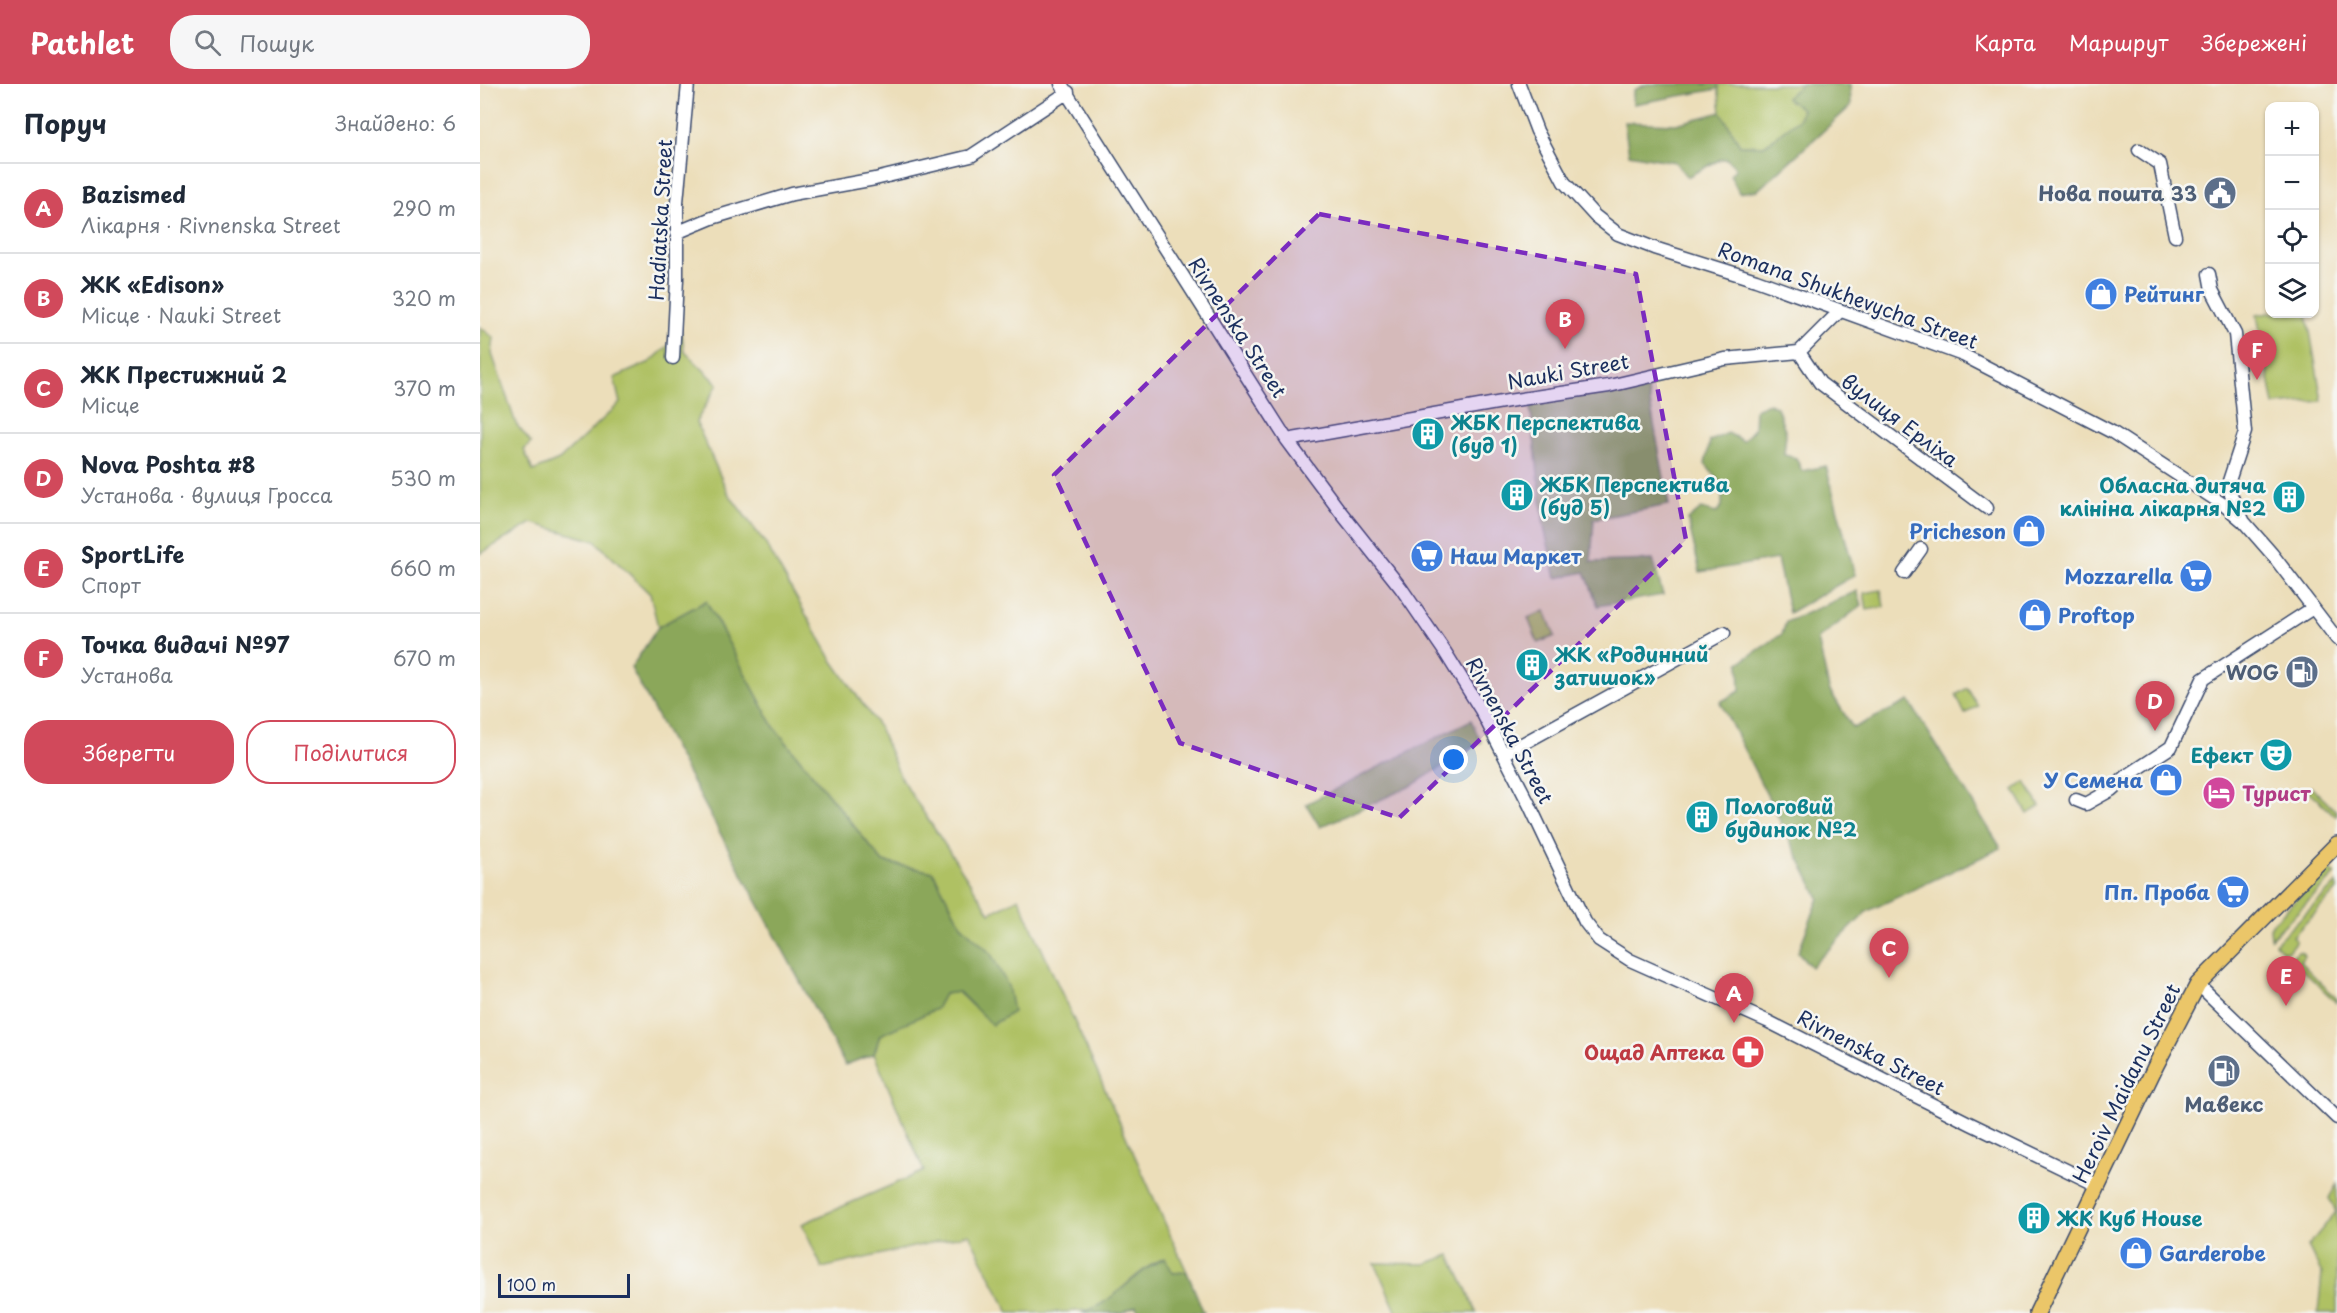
<!DOCTYPE html>
<html lang="uk">
<head>
<meta charset="utf-8">
<style>
  body { margin:0; font-family:"Playpen Sans",sans-serif; background:#f6f6f7; color:#1f2937 }
  .controls { position:absolute; right:18px; top:18px; display:grid; overflow:hidden; border-radius:12px; box-shadow:0 2px 4px #0004 }
  .controls button { width:54px; height:54px; display:grid; place-items:center; padding:0; border:0; border-bottom:2px solid #e0e1e3; background:#fff; color:#1f2937; font:30px sans-serif }
  .scale { position:absolute; left:18px; bottom:15px; width:132px; box-sizing:border-box; padding-left:6px; border:3px solid #1b2f5e; border-top:0; font-size:16px; line-height:21px; white-space:nowrap; color:#1b2f5e; -webkit-text-stroke:4px #f6f6f2; paint-order:stroke }
  .you { position:absolute; left:974px; top:676px; width:21px; height:21px; margin:-15px; border:4px solid #fff; border-radius:50%; background:#1a73e8; box-shadow:0 0 0 9px #1a73e833 }
  .badge { display:grid; place-items:center; width:39px; height:39px; border-radius:50%; background:#d1495b; color:#fff; font-size:20px; font-weight:700 }
  .pin { position:absolute; translate:-50% -50px; filter:drop-shadow(0 2px 3px #0008) }
  .pin::after { content:''; position:absolute; top:32px; width:21px; height:18px; background:inherit; clip-path:polygon(0 0,100% 0,50% 100%) }
  .list { margin:0; padding:0; list-style:none }
  h2 { display:flex; justify-content:space-between; align-items:center; height:78px; margin:0; padding:0 24px; font-size:26px }
  h2 small { font-size:20px; font-weight:400; color:#747a83 }
  .list li { display:grid; grid-template-columns:39px 1fr auto; gap:18px; align-items:center; box-sizing:border-box; height:90px; padding:0 24px; border-top:2px solid #e0e1e3 }
  .list b { display:block; font-size:22px; white-space:nowrap }
  .list p { margin:0; font-size:20px; white-space:nowrap; color:#747a83 }
  .list em { font-size:20px; font-style:normal; color:#747a83 }
  .actions { display:flex; gap:12px; padding:18px 24px }
  .actions a { flex:1; padding:14px 0; border:2px solid #d1495b; border-radius:24px; text-align:center; font-size:21px; color:#d1495b }
  .actions .main { background:#d1495b; color:#fff }
  .icon { flex:none; width:33px; height:33px; fill:none; stroke:currentColor; stroke-width:2; stroke-linecap:round; stroke-linejoin:round }
  .map { position:relative; flex:none; width:1857px; height:1229px; overflow:hidden }
  header { display:flex; align-items:center; gap:36px; box-sizing:border-box; height:84px; padding:0 30px; background:#d1495b; color:#fff }
  header strong { font-size:28px }
  nav { display:flex; gap:33px; margin-inline-start:auto; font-size:21px }
  .search { width:420px; height:54px; background:#f6f6f7; display:flex; align-items:center; gap:15px; box-sizing:border-box; padding:0 21px; border-radius:24px; color:#747a83; font-size:22px }
  main { display:flex }
  aside { flex:1; background:#fff }
  .map>svg:first-child { display:block }
</style>
</head>
<body>
<header>
<strong>Pathlet</strong>
<div class="search"><svg class="icon" aria-label="search" viewBox="0 0 24 24"><circle cx="10" cy="10" r="6"/><path d="M15 15l6 6"/></svg>Пошук</div>
<nav><a>Карта</a><a>Маршрут</a><a>Збережені</a></nav>
</header>
<main>
<aside>
<h2>Поруч<small>Знайдено: 6</small></h2>
<ul class="list">
<li><span class="badge">A</span><div><b>Bazismed</b><p>Лікарня · Rivnenska Street</p></div><em>290 m</em></li>
<li><span class="badge">B</span><div><b>ЖК «Edison»</b><p>Місце · Nauki Street</p></div><em>320 m</em></li>
<li><span class="badge">C</span><div><b>ЖК Престижний 2</b><p>Місце</p></div><em>370 m</em></li>
<li><span class="badge">D</span><div><b>Nova Poshta #8</b><p>Установа · вулиця Гросса</p></div><em>530 m</em></li>
<li><span class="badge">E</span><div><b>SportLife</b><p>Спорт</p></div><em>660 m</em></li>
<li><span class="badge">F</span><div><b>Точка видачі №97</b><p>Установа</p></div><em>670 m</em></li>
</ul>
<div class="actions"><a class="main">Зберегти</a><a>Поділитися</a></div>
</aside>
<div class="map">
<svg width="1857" height="1229" viewBox="0 0 1857 1229">
  <rect width="100%" height="100%" fill="#f6f6f2"/>
  <filter id="ink" filterUnits="userSpaceOnUse"><feTurbulence type="fractalNoise" baseFrequency=".0167" numOctaves="2"/><feDisplacementMap in="SourceGraphic" scale="12" xChannelSelector="R" yChannelSelector="G"/><feConvolveMatrix kernelMatrix="1 2 1 2 8 2 1 2 1" color-interpolation-filters="sRGB"/></filter>
  <filter id="wash" filterUnits="userSpaceOnUse"><feTurbulence type="fractalNoise" baseFrequency=".008" numOctaves="4" result="noise"/><feDisplacementMap in="SourceGraphic" scale="24" xChannelSelector="R" yChannelSelector="G"/><feGaussianBlur stdDeviation="1.35" result="paint"/><feColorMatrix in="noise" values="0 0 0 0 0 0 0 0 0 0 0 0 0 0 0 0 0 1.4 0 .05"/><feComposite in="paint" operator="in"/></filter>
  <g filter="url(#wash)">
    <rect width="100%" height="100%" fill="#ecdeba"/>
    <!-- green -->
    <path fill="#afc164" stroke="#657861" stroke-width="1.5" d="M1238 0H1322L1307 14 1322 25 1319 35 1284 62 1260 61 1241 28Z
      M1789 229 1827 230 1842 317 1794 321 1777 231Z
      M0 243 14 254 12 270 36 340 51 359 44 366 53 387 79 376 140 319 134 294 170 278 202 249 204 267 238 300 216 338 248 409 285 459 352 576 399 643 422 696 510 829 539 814 707 1188 693 1189 684 1174C658 1186 641 1208 617 1224 602 1229 549 1229 529 1229L489 1150 342 1184 322 1140 444 1087 394 970 400 951 456 925 464 910 478 908 492 922 511 870 481 841 453 788 403 778 294 643 226 517 178 543 170 510 115 457 52 439 0 470Z
      M1401 506 1404 523 1387 526 1384 509Z
      M1065 527 1075 552 1058 559 1048 534Z
      M1487 604 1498 622 1485 630 1476 611Z
      M1545 698 1560 722 1548 730 1534 706Z
      M1831 703 1857 728 1856 732 1828 707Z
      M1850 786 1856 790 1791 854 1790 844 1793 839 1844 787Z
      M1857 799V806L1813 852 1816 857 1808 867H1803L1795 859Z
      M1818 867 1822 868 1824 872 1820 878 1857 915V919L1812 876 1811 874Z
      M1857 1100V1229H1838L1842 1190 1828 1162 1856 1128 1849 1114Z
      M970 1171 997 1229H917L895 1179 945 1180Z"/>
    <!-- forest -->
    <path fill="#8ba75a" stroke="#536b5c" stroke-width="1.5" d="M1167 0H1238L1239 5 1153 20V6Z
      M1322 0H1370L1371 22 1278 106 1259 109 1250 91 1256 84 1247 75H1241L1207 93 1195 78 1149 70 1144 38 1196 40 1241 28 1260 61 1284 62 1319 35 1322 25 1306 14Z
      M1167 302 1189 421 1114 435 1111 478 1173 476 1183 511 1118 522 1105 488 1076 494 1064 444 1050 319Z
      M1289 319 1297 323 1306 349 1304 371 1316 374 1322 387 1346 382 1375 491 1309 529 1297 475 1220 488 1208 436 1221 425 1236 429 1242 422V401L1225 380 1230 357 1248 349 1263 357 1274 345 1275 325Z
      M1377 507 1382 521 1338 555 1349 605 1373 644 1429 617 1521 764 1388 827 1331 883 1318 868 1339 814 1240 618 1260 607 1259 579 1302 550 1306 538Z
      M226 517 294 643 403 778 453 788 481 841 511 870 528 902 533 928 512 941 479 908 464 910 456 925 400 951 394 970 365 981 151 584 178 543Z
      M991 636 1001 658 933 701 840 743 826 720Z
      M685 1174 693 1189 707 1188 724 1229H659L656 1222 641 1229H602C634 1219 654 1188 685 1174Z"/>
  </g>
  <g filter="url(#ink)">
    <g fill="none" stroke-linecap="round" stroke-linejoin="round">
      <!-- minor casing -->
      <g stroke="#3a496c" stroke-width="15">
        <path id="minor" d="M581 0 807 356 859 426 921 504 965 568 1001 626 1049 720 1105 838 1119 856 1150 876 1287 937 1491 1040 1619 1102
          M1039 0 1057 47 1084 98 1115 132 1138 150 1174 164 1276 196 1483 271 1632 348 1744 421 1764 438
          M1659 66 1680 80 1695 152
          M196 149 232 134 312 110 395 95 491 72 588 8
          M1729 190 1732 206 1755 250 1765 348 1749 397 1751 411 1764 438 1792 470 1857 555
          M1319 268 1340 299 1507 424
          M193 274 197 195V118L208 0
          M807 356 1028 317 1129 302 1245 275 1319 268 1360 227
          M1424 489 1441 465
          M1024 670 1244 549
          M1596 716 1606 720 1631 706 1647 692 1691 663 1723 595 1833 524
          M1718 900 1857 1034"/>
      </g>
      <!-- major casing -->
      <g stroke="#3a496c" stroke-width="18">
        <path id="major" d="M1557 1229 1676 981 1718 900 1857 760"/>
      </g>
      <!-- minor -->
      <use href="#minor" stroke="#fff" stroke-width="12"/>
      <!-- major -->
      <use href="#major" stroke="#ebc669" stroke-width="15"/>
    </g>
  </g>
  <!-- marked area -->
  <path fill="#7b2cbf" fill-opacity="0.2" stroke="#7b2cbf" stroke-width="4.5" stroke-dasharray="12 8" stroke-linejoin="round" d="M839 130 1156 190 1206 456 919 734 700 659 574 391Z"/>
  <!-- icons -->
  <defs>
    <g id="civic-disc" transform="scale(1.725)"><circle r="9.5" fill="#5c6f8a" stroke="#f6f6f2"/><path d="M-.6-6.5H3V-4.5H.6V-3L4-1V1h2V6H-6V1h2V-1L-.6-3ZM-1.2 2.5V6h2.4V2.5Z" fill="#fff"/></g>
    <g id="shop-disc" transform="scale(1.725)"><circle r="9.5" fill="#3f7fe0" stroke="#f6f6f2"/><path d="M-5-2.5h2.3a2.7 3.5 0 0 1 5.4 0H5L5.5 6h-11ZM-1.5-2.5h3a1.5 2.3 0 0 0-3 0Z" fill="#fff"/></g>
    <g id="building-disc" transform="scale(1.725)"><circle r="9.5" fill="#0f9aa8" stroke="#f6f6f2"/><path d="M-4-6H4V6H1V3H-1V6H-4ZM-2.5-4.3h1.7v1.8h-1.7ZM.8-4.3h1.7v1.8H.8ZM-2.5-1h1.7V.8h-1.7ZM.8-1h1.7V.8H.8Z" fill="#fff"/></g>
    <g id="supermarket-disc" transform="scale(1.725)"><circle r="9.5" fill="#3f7fe0" stroke="#f6f6f2"/><path d="M-6-5.5h2.5l.6 2H6L4.5 2H-2.5L-4.4-4H-6ZM-1.5 3.2a1.3 1.3 0 1 0 .1 0ZM3 3.2a1.3 1.3 0 1 0 .1 0Z" fill="#fff"/></g>
    <g id="fuel-disc" transform="scale(1.725)"><circle r="9.5" fill="#5c6f8a" stroke="#f6f6f2"/><path d="M-5.5-6h7V0h2V4h1.3V-2.5L3-4.5l.8-.8L6-3V5H2.5V1h-1V6h-7ZM-4.2-4.7v3.2H.2V-4.7Z" fill="#fff"/></g>
    <g id="theatre-disc" transform="scale(1.725)"><circle r="9.5" fill="#0f9aa8" stroke="#f6f6f2"/><path d="M-5-5.5Q0-4 5-5.5V0Q5 5 0 6Q-5 5-5 0ZM-3.3-2.5H-1v1.5H-3.3ZM1-2.5H3.3v1.5H1ZM-2.8 1Q0 5.5 2.8 1Z" fill="#fff"/></g>
    <g id="hotel-disc" transform="scale(1.725)"><circle r="9.5" fill="#d1479c" stroke="#f6f6f2"/><path d="M-6-4.5h1.5V1H6V5H4.5V3h-9V5H-6ZM-4 0a1.8 1.8 0 1 1 3.6 0ZM.5 0V-2.5h3Q6-2.5 6 0Z" fill="#fff"/></g>
    <g id="pharmacy-disc" transform="scale(1.725)"><circle r="9.5" fill="#e0444e" stroke="#f6f6f2"/><path d="M-2-6h4v4h4v4h-4v4h-4v-4h-4v-4h4Z" fill="#fff"/></g>
  </defs>
  <g fill-rule="evenodd">
    <use href="#civic-disc" x="1740" y="109"/>
    <use href="#shop-disc" x="1621" y="210"/>
    <use href="#building-disc" x="948" y="350"/>
    <use href="#building-disc" x="1037" y="411"/>
    <use href="#building-disc" x="1809" y="413"/>
    <use href="#shop-disc" x="1549" y="447"/>
    <use href="#supermarket-disc" x="947" y="472"/>
    <use href="#supermarket-disc" x="1716" y="492"/>
    <use href="#shop-disc" x="1555" y="531"/>
    <use href="#building-disc" x="1052" y="581"/>
    <use href="#fuel-disc" x="1822" y="588"/>
    <use href="#theatre-disc" x="1796" y="671"/>
    <use href="#shop-disc" x="1686" y="696"/>
    <use href="#hotel-disc" x="1739" y="709"/>
    <use href="#building-disc" x="1222" y="733"/>
    <use href="#supermarket-disc" x="1753" y="808"/>
    <use href="#pharmacy-disc" x="1268" y="968"/>
    <use href="#fuel-disc" x="1744" y="987"/>
    <use href="#building-disc" x="1554" y="1134"/>
    <use href="#shop-disc" x="1656" y="1169"/>
  </g>
  <g text-anchor="middle" dominant-baseline="central" stroke-width="5" stroke-linejoin="round" paint-order="stroke">
    <!-- service labels -->
    <g font-size="20" font-weight="bold" fill="#4e5e75" stroke="#f6f6f2" text-anchor="end">
      <text x="1717" y="109">Нова пошта 33</text>
      <text x="1799" y="588">WOG</text>
      <text x="1744" y="1020" text-anchor="middle">Мавекс</text>
    </g>
    <!-- street labels -->
    <g font-size="20" fill="#1b2f5e" stroke="#f6f6f2">
      <text transform="translate(180 136) rotate(-87)">Hadiatska Street</text>
      <text transform="translate(1368 211) rotate(20)">Romana Shukhevycha Street</text>
      <text transform="translate(758 243) rotate(57)">Rivnenska Street</text>
      <text transform="translate(1088 287) rotate(-10)">Nauki Street</text>
      <text transform="translate(1420 336) rotate(37)">вулиця Ерліха</text>
      <text transform="translate(1030 646) rotate(62)">Rivnenska Street</text>
      <text transform="translate(1391 968) rotate(27)">Rivnenska Street</text>
      <text transform="translate(1646 999) rotate(-64)">Heroiv Maidanu Street</text>
    </g>
    <!-- shop labels -->
    <g font-size="20" font-weight="bold" fill="#366cbe" stroke="#f6f6f2" text-anchor="start">
      <text x="1644" y="210">Рейтинг</text>
      <text x="1526" y="447" text-anchor="end">Pricheson</text>
      <text x="970" y="472">Наш Маркет</text>
      <text x="1693" y="492" text-anchor="end">Mozzarella</text>
      <text x="1578" y="531">Proftop</text>
      <text x="1663" y="696" text-anchor="end">У Семена</text>
      <text x="1730" y="808" text-anchor="end">Пп. Проба</text>
      <text x="1679" y="1169">Garderobe</text>
    </g>
    <!-- culture labels -->
    <g font-size="20" font-weight="bold" fill="#0d838f" stroke="#f6f6f2" text-anchor="start">
      <text x="971" y="338">ЖБК Перспектива<tspan x="971" dy="23">(буд 1)</tspan></text>
      <text x="1060" y="400">ЖБК Перспектива<tspan x="1060" dy="23">(буд 5)</tspan></text>
      <text x="1786" y="401" text-anchor="end">Обласна дитяча<tspan x="1786" dy="23">клініна лікарня №2</tspan></text>
      <text x="1075" y="570">ЖК «Родинний<tspan x="1075" dy="23">затишок»</tspan></text>
      <text x="1773" y="671" text-anchor="end">Ефект</text>
      <text x="1245" y="722">Пологовий<tspan x="1245" dy="23">будинок №2</tspan></text>
      <text x="1577" y="1134">ЖК Куб House</text>
    </g>
    <!-- hotel labels -->
    <g font-size="20" font-weight="bold" fill="#b23c85" stroke="#f6f6f2" text-anchor="start">
      <text x="1762" y="709">Турист</text>
    </g>
    <!-- health labels -->
    <g font-size="20" font-weight="bold" fill="#be3a42" stroke="#f6f6f2" text-anchor="end">
      <text x="1245" y="968">Ощад Аптека</text>
    </g>
  </g>
</svg>
<div class="controls">
<button>+</button>
<button>−</button>
<button><svg class="icon" aria-label="locate" viewBox="0 0 24 24"><circle cx="12" cy="12" r="6"/><path d="M12 2v4M12 18v4M2 12h4M18 12h4"/></svg></button>
<button><svg class="icon" aria-label="layers" viewBox="0 0 24 24"><path d="M12 4l9 5-9 5-9-5zM3 14l9 5 9-5"/></svg></button>
</div>
<div class="scale">100 m</div>
<div class="you"></div>
<div class="pin badge" style="left:1254px;top:939px">A</div>
<div class="pin badge" style="left:1085px;top:265px">B</div>
<div class="pin badge" style="left:1409px;top:894px">C</div>
<div class="pin badge" style="left:1675px;top:647px">D</div>
<div class="pin badge" style="left:1806px;top:922px">E</div>
<div class="pin badge" style="left:1777px;top:296px">F</div>
</div>
</main>
</body>
</html>
